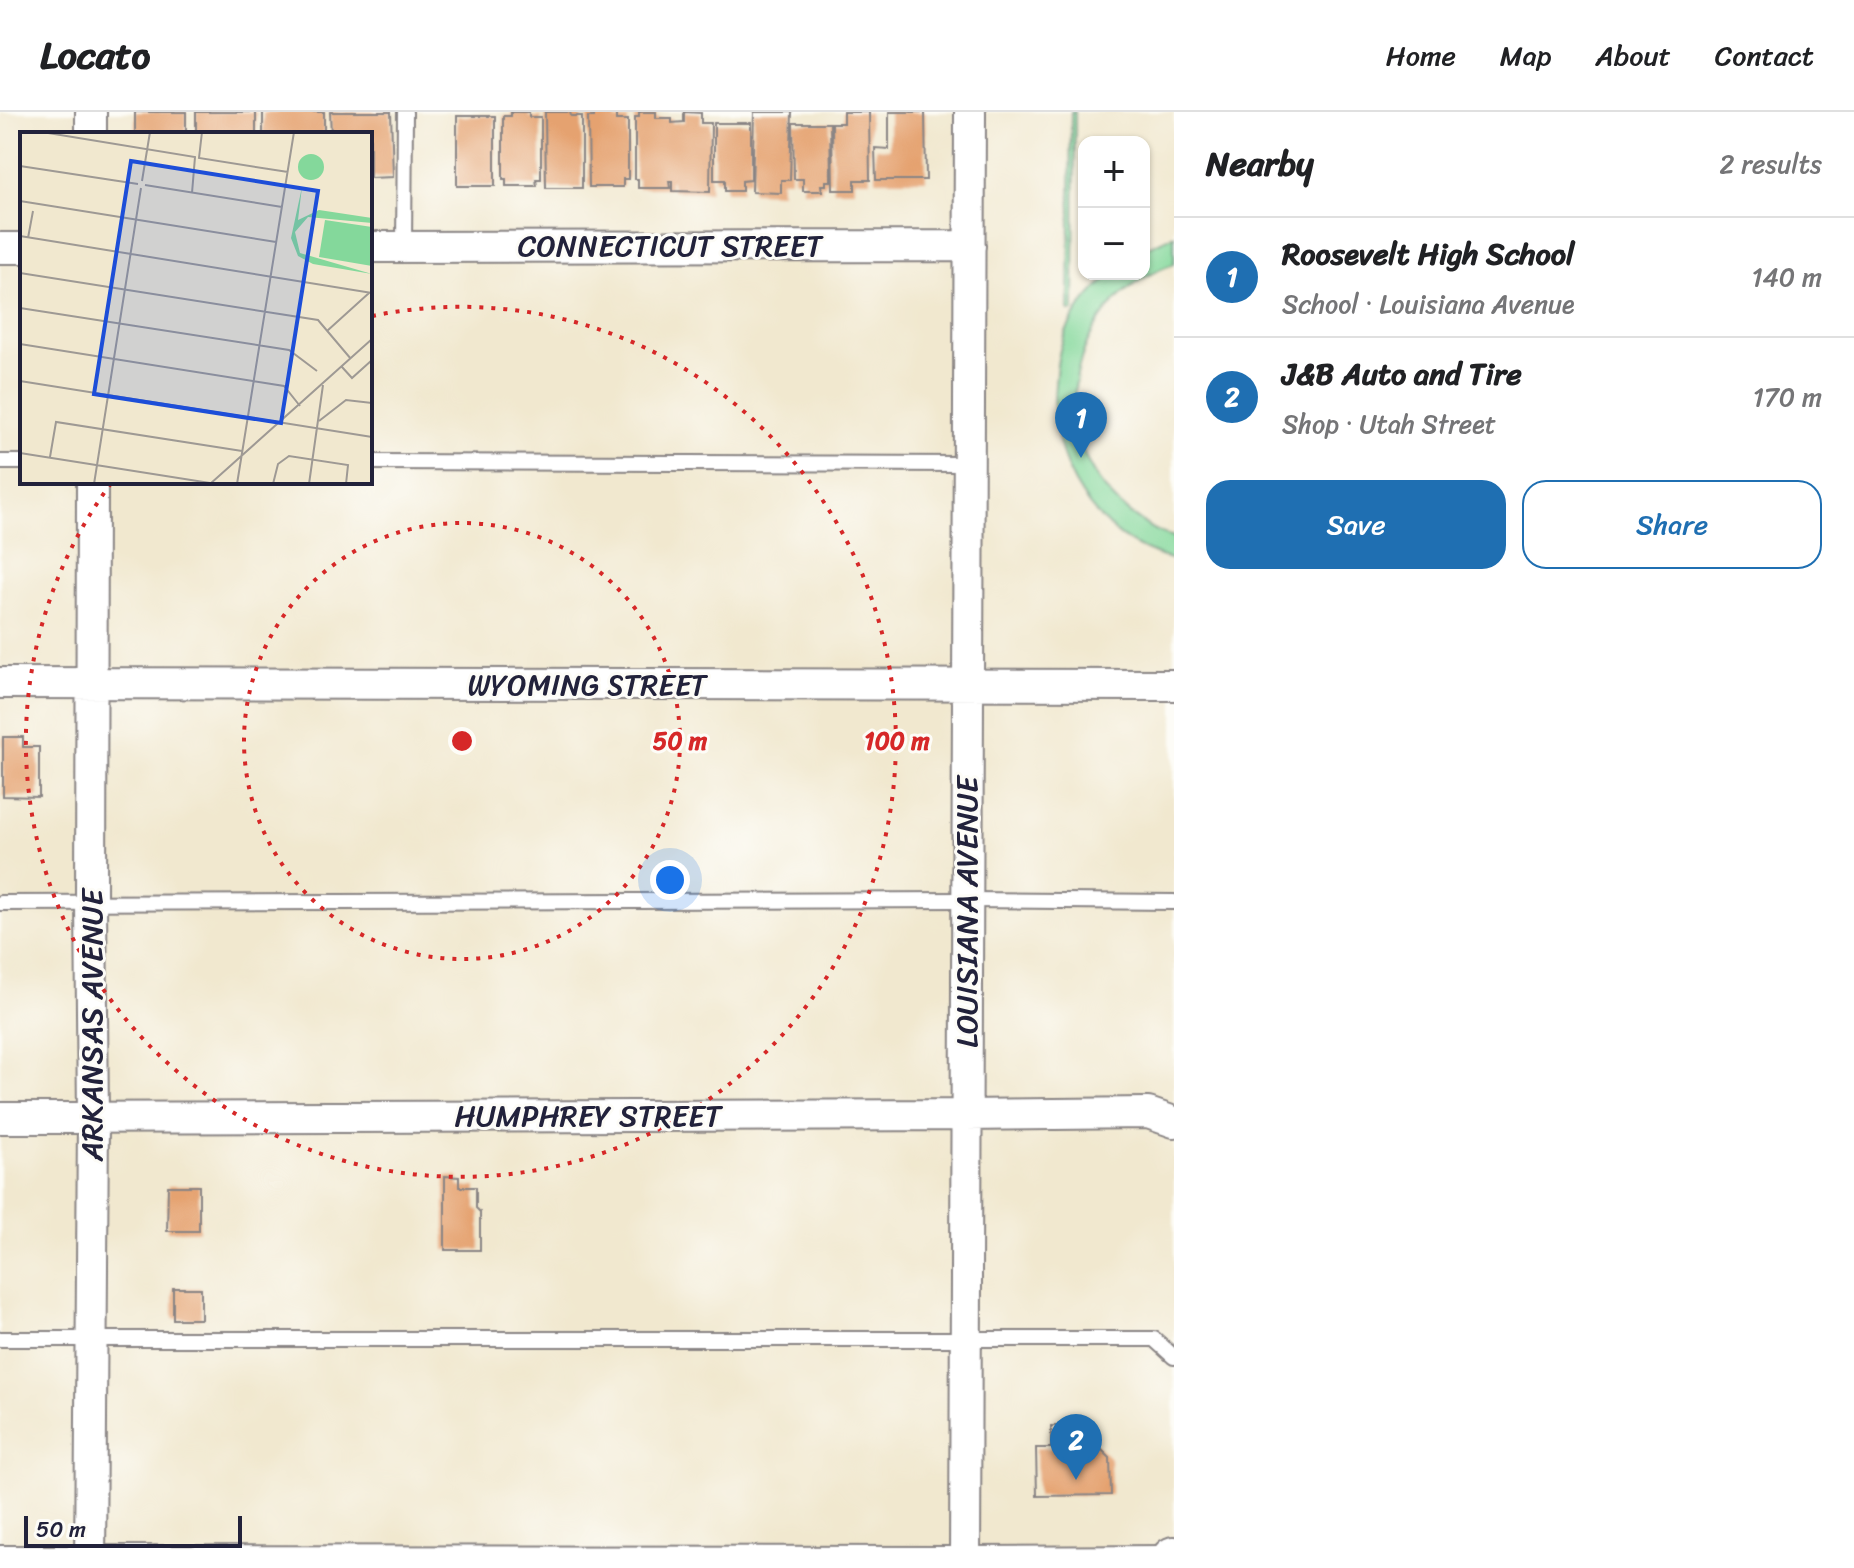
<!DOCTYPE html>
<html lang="en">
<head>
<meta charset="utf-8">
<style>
  body { margin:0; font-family:Sriracha,sans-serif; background:#f2f2f2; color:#202124 }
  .controls { position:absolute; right:24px; top:24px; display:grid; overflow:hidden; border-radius:16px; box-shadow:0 2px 6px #0004 }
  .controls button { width:72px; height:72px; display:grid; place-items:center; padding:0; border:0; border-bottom:2px solid #e0e0e0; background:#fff; color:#202124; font:40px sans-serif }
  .scale { position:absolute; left:24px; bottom:20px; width:218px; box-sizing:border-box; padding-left:8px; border:4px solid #22223b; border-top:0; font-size:22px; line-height:28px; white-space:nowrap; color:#22223b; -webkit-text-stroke:6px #fdfcf7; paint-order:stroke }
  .you { position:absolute; left:670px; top:768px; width:28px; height:28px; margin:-20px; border:6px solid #fff; border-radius:50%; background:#1a73e8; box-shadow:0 0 0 12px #1a73e833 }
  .badge { display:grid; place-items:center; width:52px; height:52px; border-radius:50%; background:#1f6fb2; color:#fff; font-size:26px; font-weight:700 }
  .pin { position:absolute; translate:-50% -66px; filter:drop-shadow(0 2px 4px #0008) }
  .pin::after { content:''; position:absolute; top:42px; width:28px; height:24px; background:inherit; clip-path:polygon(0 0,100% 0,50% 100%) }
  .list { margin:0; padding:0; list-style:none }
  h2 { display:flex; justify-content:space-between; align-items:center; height:104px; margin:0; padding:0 32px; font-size:34px }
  h2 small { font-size:26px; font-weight:400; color:#757577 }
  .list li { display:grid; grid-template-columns:52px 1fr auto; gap:24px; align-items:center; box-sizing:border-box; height:120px; padding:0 32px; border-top:2px solid #e0e0e0 }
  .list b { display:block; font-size:30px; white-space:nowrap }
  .list p { margin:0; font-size:26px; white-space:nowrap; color:#757577 }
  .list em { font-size:26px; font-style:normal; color:#757577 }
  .actions { display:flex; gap:16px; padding:24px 32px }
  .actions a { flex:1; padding:18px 0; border:2px solid #1f6fb2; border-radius:24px; text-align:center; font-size:28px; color:#1f6fb2 }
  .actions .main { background:#1f6fb2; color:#fff }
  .map { position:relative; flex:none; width:1174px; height:1456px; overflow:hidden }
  header { display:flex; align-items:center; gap:48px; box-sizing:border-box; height:112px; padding:0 40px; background:#fff; border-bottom:2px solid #e0e0e0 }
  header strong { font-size:38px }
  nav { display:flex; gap:44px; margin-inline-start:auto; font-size:28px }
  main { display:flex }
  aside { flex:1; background:#fff }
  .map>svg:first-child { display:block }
</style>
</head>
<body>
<header>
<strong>Locato</strong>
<nav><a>Home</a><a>Map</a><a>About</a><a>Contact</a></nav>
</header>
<main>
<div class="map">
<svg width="1174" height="1456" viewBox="0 0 1174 1456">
  <rect width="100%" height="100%" fill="#fdfcf7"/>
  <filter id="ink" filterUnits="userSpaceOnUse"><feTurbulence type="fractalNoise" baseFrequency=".0125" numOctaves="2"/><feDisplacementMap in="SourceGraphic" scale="16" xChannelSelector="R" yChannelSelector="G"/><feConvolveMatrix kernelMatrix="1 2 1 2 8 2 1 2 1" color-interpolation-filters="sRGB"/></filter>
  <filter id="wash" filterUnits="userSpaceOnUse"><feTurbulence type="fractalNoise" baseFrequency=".006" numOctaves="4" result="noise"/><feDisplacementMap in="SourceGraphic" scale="32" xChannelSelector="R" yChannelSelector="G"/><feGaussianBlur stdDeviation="1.8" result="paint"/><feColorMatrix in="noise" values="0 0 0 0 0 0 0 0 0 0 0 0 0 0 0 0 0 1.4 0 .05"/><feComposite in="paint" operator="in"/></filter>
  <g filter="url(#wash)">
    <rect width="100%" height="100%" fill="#f1e8cf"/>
    <!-- green -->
    <path fill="#84d89b" stroke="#537d6b" stroke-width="2" d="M1071 0H1075L1074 199H1069Z
      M1174 123V152C1074 185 1039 315 1117 390 1133 405 1153 420 1174 425V448C1094 429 1048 351 1055 272 1056 256 1058 240 1064 225 1074 200 1092 179 1112 162H1144V137Z"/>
    <g id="blocks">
      <!-- building -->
      <path fill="#e5a26f" d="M135 0H186V22H135Z
        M196 0H256V22H196Z
        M263 0H324V22H263Z
        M330 0H391L393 65 370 66V22H331Z
        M511 0H529V5H541V67H536L537 74H506V67H503V4H511Z
        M545 0H570L571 4H582V76H546Z
        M594 0H616V8H628V67H623V75H589L588 5H594Z
        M639 0H656V6H672V11L684 10V0L701 1V11H711L710 80 672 79V69H669L670 76H638V67H635V5H639Z
        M754 0H792L790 68H781V81L752 80Z
        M843 0H869L870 68H855V78H833L832 11H843Z
        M889 0H925L926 68H876L875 36 889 37Z
        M457 4H495V74H457Z
        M714 11H751V68L742 69V79H725V68H714Z
        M793 11H830L831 69H826V73H821L822 79H803V67H794Z
        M3 625H23V635H39V685L3 684Z
        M445 1064 459 1065V1075H476V1096L480 1100V1138H445Z
        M168 1074H199V1119H167Z
        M173 1176H201V1207H173Z
        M1051 1314H1069V1327H1091L1110 1346 1111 1383 1037 1384 1036 1336H1051Z"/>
    </g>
  </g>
  <g filter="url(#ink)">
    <use href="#blocks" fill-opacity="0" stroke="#8a8585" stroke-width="2"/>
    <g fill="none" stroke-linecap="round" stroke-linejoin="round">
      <!-- lane casing -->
      <g stroke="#8a8585" stroke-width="18">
        <path id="lane" d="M404 135 405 0
          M0 350H22
          M370 350 969 352
          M0 791 967 788 1174 790
          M0 1227H1154L1174 1245"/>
      </g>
      <!-- street casing -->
      <g stroke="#8a8585" stroke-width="34">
        <path id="street" d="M91 22V0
          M370 135 970 134
          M0 136H22
          M0 571 1174 573
          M0 1006 966 1003 1148 1001 1174 1010
          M0 1449 965 1450 1174 1449
          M90 1456 93 1006 91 791 92 370
          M965 1456 970 0"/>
      </g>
      <!-- primary casing -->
      <g stroke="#8a8585" stroke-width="48">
        <path id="primary" d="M1166 1456 1174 1447"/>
      </g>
      <!-- lane -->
      <use href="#lane" stroke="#fff" stroke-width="14"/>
      <!-- street -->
      <use href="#street" stroke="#fff" stroke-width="30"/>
      <!-- primary -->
      <use href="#primary" stroke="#fff" stroke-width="44"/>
    </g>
  </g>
  <!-- distance rings -->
  <g fill="none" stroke="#d62828" stroke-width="4" stroke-dasharray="4 8">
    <circle cx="462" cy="629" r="218"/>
    <path d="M372 204A435 435 0 1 1 112 370"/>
  </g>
  <g text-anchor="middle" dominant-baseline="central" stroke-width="6" stroke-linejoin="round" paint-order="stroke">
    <!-- street labels -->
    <g font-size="30" fill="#22223b" stroke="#fdfcf7">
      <text x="670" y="134">CONNECTICUT STREET</text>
      <text x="587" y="573">WYOMING STREET</text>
      <text transform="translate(967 800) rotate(-90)">LOUISIANA AVENUE</text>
      <text transform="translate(92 913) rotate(-90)">ARKANSAS AVENUE</text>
      <text x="588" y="1004">HUMPHREY STREET</text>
    </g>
  </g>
  <!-- overview -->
  <g transform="translate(20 20)">
    <rect width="352" height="352" fill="#f1e8cf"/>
    <path d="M278 35a13 13 0 1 1 26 0a13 13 0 1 1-26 0ZM282 55 278 88 299 78 352 86V91L288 85 275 100 280 121 352 142 293 132 278 124 271 106ZM305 88 352 95V134L299 125Z" fill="#84d89b"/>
    <path fill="none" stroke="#9e9994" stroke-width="2" d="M22 0 175 25 172 61M182 0 179 26 268 40M0 34 118 52M122 49 130 0M125 53 262 75M0 69 256 110M0 104 352 161M8 106 13 79M0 141 298 188 331 227M0 176 269 218 297 239M307 199 349 161M0 212 264 254 280 274M322 235 332 246 352 228M0 249 352 305M299 289 326 268 352 271M0 321 190 351M30 325 36 290 222 319M74 352 121 56M190 352 352 207M217 352 274 0M253 352 258 332 269 324 328 333 326 352M289 352 303 253"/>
    <path fill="#1d4ed8" fill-opacity="0.15" stroke="#1d4ed8" stroke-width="4" d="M111 29 298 59 261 291 74 262Z"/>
    <rect width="352" height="352" fill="none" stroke="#22223b" stroke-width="4"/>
  </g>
  <circle cx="462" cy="629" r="12" fill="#d62828" stroke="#fdfcf7" stroke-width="4"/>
  <g font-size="24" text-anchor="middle" font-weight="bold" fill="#d62828" stroke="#fdfcf7" stroke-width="6" stroke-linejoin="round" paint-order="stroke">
    <text x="680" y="637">50 m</text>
    <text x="897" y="637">100 m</text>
  </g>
</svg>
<div class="controls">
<button>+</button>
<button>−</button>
</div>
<div class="scale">50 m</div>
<div class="you"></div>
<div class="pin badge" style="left:1081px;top:346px">1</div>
<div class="pin badge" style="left:1076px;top:1368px">2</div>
</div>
<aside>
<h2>Nearby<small>2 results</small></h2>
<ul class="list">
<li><span class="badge">1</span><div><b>Roosevelt High School</b><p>School · Louisiana Avenue</p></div><em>140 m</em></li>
<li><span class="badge">2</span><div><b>J&amp;B Auto and Tire</b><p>Shop · Utah Street</p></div><em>170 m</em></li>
</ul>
<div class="actions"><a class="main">Save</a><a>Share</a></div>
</aside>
</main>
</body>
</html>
